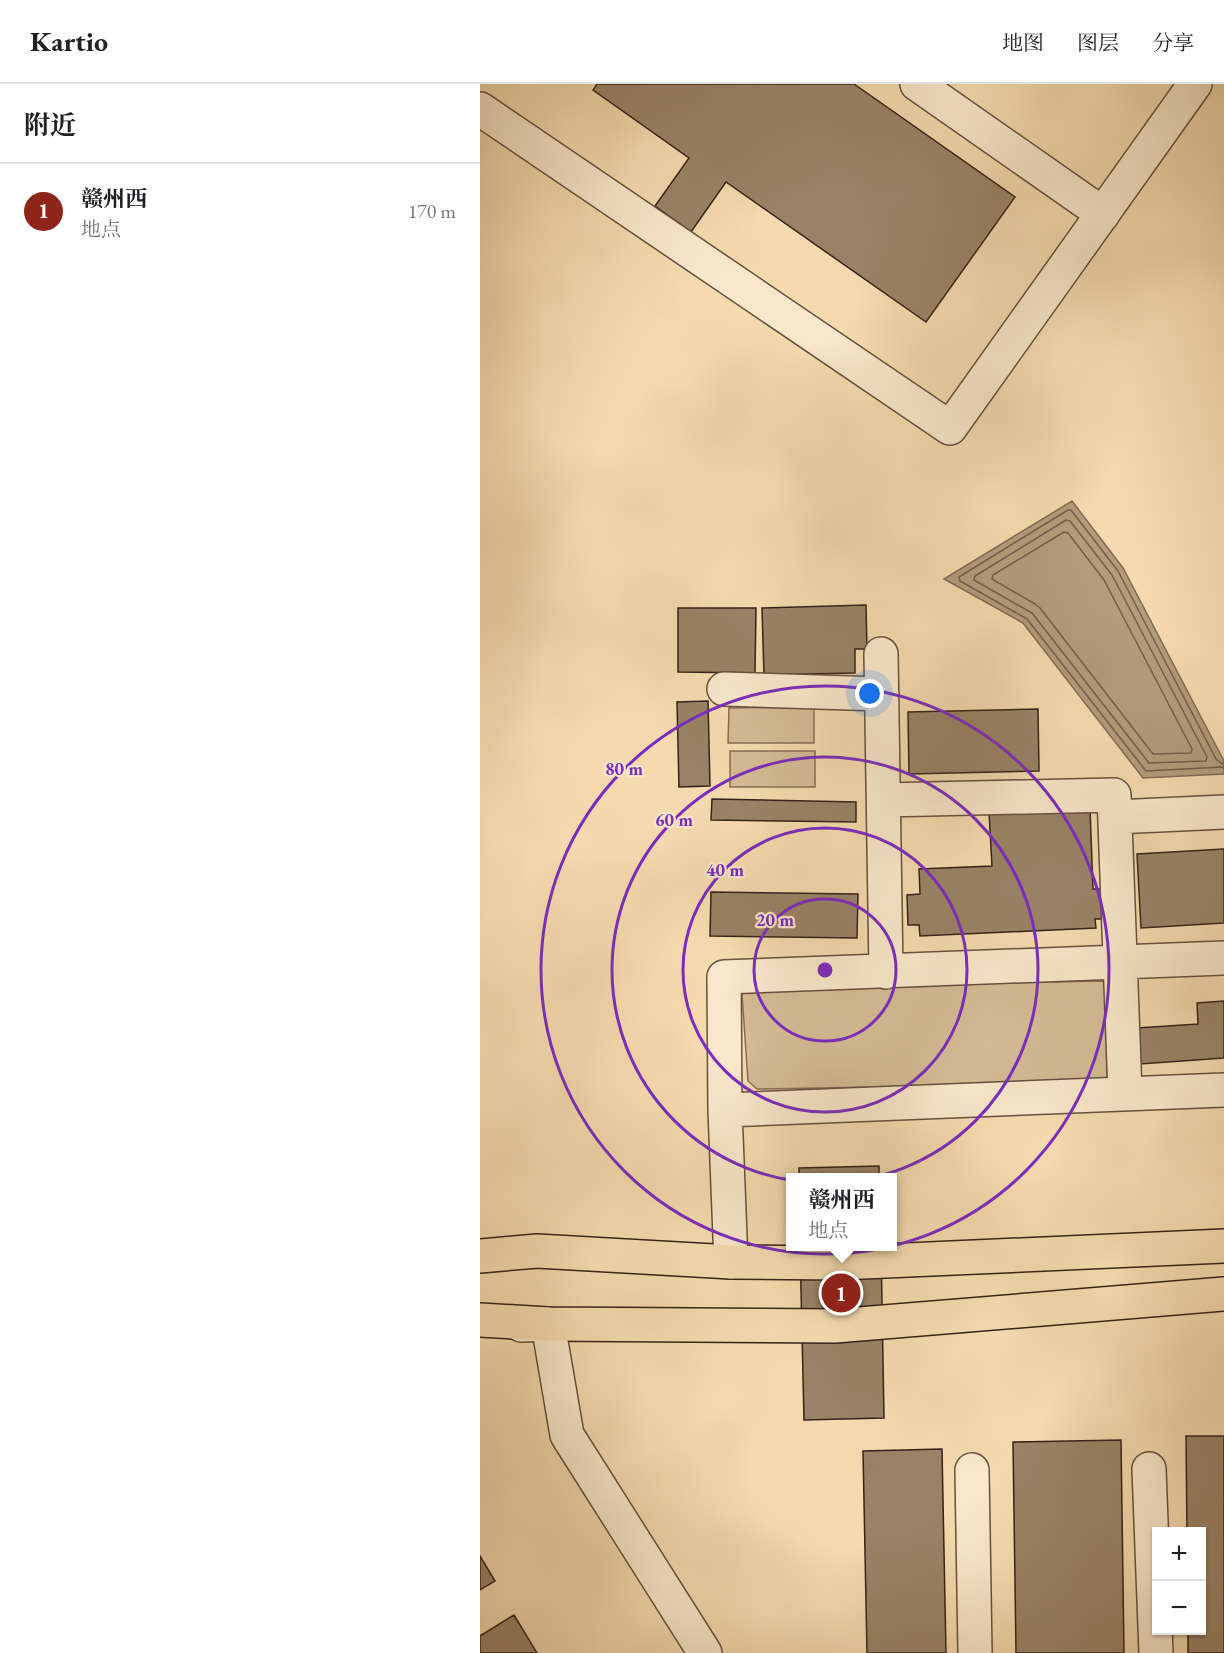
<!DOCTYPE html>
<html lang="zh">
<head>
<meta charset="utf-8">
<style>
  body { margin:0; font-family:"EB Garamond","Noto Serif SC",serif; background:#f2f2f2; color:#202124 }
  .controls { position:absolute; right:18px; bottom:18px; display:grid; overflow:hidden; border-radius:0px; box-shadow:0 2px 4px #0004 }
  .controls button { width:54px; height:54px; display:grid; place-items:center; padding:0; border:0; border-bottom:2px solid #e0e0e0; background:#fff; color:#202124; font:30px sans-serif }
  .you { position:absolute; left:390px; top:610px; width:21px; height:21px; margin:-15px; border:4px solid #fff; border-radius:50%; background:#1a73e8; box-shadow:0 0 0 9px #1a73e833 }
  .badge { display:grid; place-items:center; width:39px; height:39px; border-radius:50%; background:#8f2418; color:#fff; font-size:20px; font-weight:700 }
  .pin { position:absolute; translate:-50% -50%; border:3px solid #fff; box-shadow:0 2px 6px #0006 }
  .popup { position:absolute; left:306px; top:1089px; width:111px; height:78px; box-sizing:border-box; display:grid; place-content:center; border-radius:0px; background:#fff; filter:drop-shadow(0 2px 4px #0005); font-size:20px; white-space:nowrap; color:#757577 }
  .popup b { font-size:22px; color:#202124 }
  .popup::after { content:''; position:absolute; left:50%; top:100%; margin-left:-12px; border:12px solid transparent; border-top-color:#fff }
  .list { margin:0; padding:0; list-style:none }
  h2 { display:flex; justify-content:space-between; align-items:center; height:78px; margin:0; padding:0 24px; font-size:26px }
  h2 small { font-size:20px; font-weight:400; color:#757577 }
  .list li { display:grid; grid-template-columns:39px 1fr auto; gap:18px; align-items:center; box-sizing:border-box; height:96px; padding:0 24px; border-top:2px solid #e0e0e0 }
  .list b { display:block; font-size:22px; white-space:nowrap }
  .list p { margin:0; font-size:20px; white-space:nowrap; color:#757577 }
  .list em { font-size:20px; font-style:normal; color:#757577 }
  .map { position:relative; flex:none; width:744px; height:1569px; overflow:hidden }
  header { display:flex; align-items:center; gap:36px; box-sizing:border-box; height:84px; padding:0 30px; background:#fff; border-bottom:2px solid #e0e0e0 }
  header strong { font-size:28px }
  nav { display:flex; gap:33px; margin-inline-start:auto; font-size:21px }
  main { display:flex }
  aside { flex:1; background:#fff }
  .map>svg:first-child { display:block }
</style>
</head>
<body>
<header>
<strong>Kartio</strong>
<nav><a>地图</a><a>图层</a><a>分享</a></nav>
</header>
<main>
<aside>
<h2>附近<small></small></h2>
<ul class="list">
<li><span class="badge">1</span><div><b>赣州西</b><p>地点</p></div><em>170 m</em></li>
</ul>
</aside>
<div class="map">
<svg width="744" height="1569" viewBox="0 0 744 1569">
  <rect width="100%" height="100%" fill="#f4daae"/>
  <filter id="stains"><feTurbulence type="fractalNoise" baseFrequency=".00333" numOctaves="4"/><feColorMatrix values="0 0 0 0 .2 0 0 0 0 .09 0 0 0 0 .02 0 0 0 .5 -.17"/></filter>
  <radialGradient id="worn" r=".72"><stop offset=".6" stop-color="#630" stop-opacity="0"/><stop offset="1" stop-color="#630" stop-opacity=".3"/></radialGradient>
  <!-- green -->
  <path fill="#d4bb95" stroke="#856e57" stroke-width="1.5" d="M334 623V659H248L249 624Z
    M250 667H335V703H250Z
    M624 897 629 905 627 993 620 999 277 1005 268 997 262 910 273 903Z"/>
  <!-- water -->
  <path fill="#b39b7b" stroke="#816b54" stroke-width="1.5" d="M592 417 643 484 744 677V690L663 694 543 539 464 495Z"/>
  <g fill="none" stroke-linecap="round" stroke-linejoin="round">
    <!-- shore -->
    <path stroke="#745e4a" stroke-width="1.5" d="M586 436 590 437 632 491 727 673 726 677 669 679 552 529 494 496 495 492Z
      M584 448 588 449 624 496 712 665 711 669 673 670 560 524 555 520 512 495 513 491Z
      M744 678 742 680 736 675 638 487 591 426H588L479 493 480 497 547 535 666 687 742 683 744 684"/>
  </g>
  <!-- building -->
  <path fill="#998266" stroke="#362219" stroke-width="1.5" d="M117 0H374L535 113 446 238 246 98 211 148 175 122 209 74 113 6Z
    M386 521 387 565H375V589L284 591 282 524Z
    M198 524H276L275 589 198 588Z
    M228 617 230 702 199 703 197 618Z
    M558 625 559 687 429 690 428 628Z
    M232 715 376 718V738L231 736Z
    M610 724 613 805H624L625 835H615L616 844 440 852 439 841H428L427 811 440 810 439 785 512 782 509 728Z
    M744 765V839L661 844 657 770Z
    M231 808 378 810 377 854 230 852Z
    M744 917V974L660 980 657 944 718 940 717 919Z
    M399 1082V1094H319V1084Z
    M320 1162H401L404 1334 324 1336Z
    M706 1352H744V1569H708V1546H722V1448H707Z
    M641 1356 644 1569H536L533 1358Z
    M462 1365 466 1569H387L383 1367Z
    M0 1472 15 1497 0 1506Z
    M34 1531 57 1569H0V1552Z"/>
  <g fill="none" stroke-linecap="round" stroke-linejoin="round">
    <!-- minor casing -->
    <g stroke="#66503e" stroke-width="36">
      <path id="minor" d="M437 0 623 130
        M0 25 470 344 715 0
        M401 570 406 888
        M244 605 402 610
        M404 716 634 711 645 1009
        M635 733 744 728
        M245 1026 744 1006
        M251 1178 245 1026 244 893 744 874
        M41 1241 68 1240 87 1351 225 1569
        M669 1385 676 1569
        M492 1386 495 1569"/>
    </g>
    <!-- highway casing -->
    <g stroke="#362219" stroke-width="36">
      <path id="highway" d="M0 1172 57 1167 251 1178 360 1179 744 1162
        M0 1236 68 1240 355 1242 744 1210"/>
    </g>
    <!-- minor -->
    <use href="#minor" stroke="#f8e7ca" stroke-width="33"/>
    <!-- highway -->
    <use href="#highway" stroke="#f4daae" stroke-width="33"/>
  </g>
  <!-- distance rings -->
  <g fill="none" stroke="#7b2cbf" stroke-width="3">
    <circle cx="345" cy="886" r="71"/>
    <circle cx="345" cy="886" r="142"/>
    <circle cx="345" cy="886" r="213"/>
    <circle cx="345" cy="886" r="284"/>
  </g>
  <circle cx="345" cy="886" r="9" fill="#7b2cbf" stroke="#f8e7ca" stroke-width="3"/>
  <g font-size="18" text-anchor="middle" font-weight="bold" fill="#7b2cbf" stroke="#f8e7ca" stroke-width="4.5" stroke-linejoin="round" paint-order="stroke">
    <text x="144" y="691">80 m</text>
    <text x="194" y="742">60 m</text>
    <text x="245" y="792">40 m</text>
    <text x="295" y="842">20 m</text>
  </g>
  <rect width="100%" height="100%" filter="url(#stains)"/>
  <rect width="100%" height="100%" fill="url(#worn)"/>
</svg>
<div class="controls">
<button>+</button>
<button>−</button>
</div>
<div class="you"></div>
<div class="pin badge" style="left:361px;top:1209px">1</div>
<div class="popup"><b>赣州西</b>地点</div>
</div>
</main>
</body>
</html>
